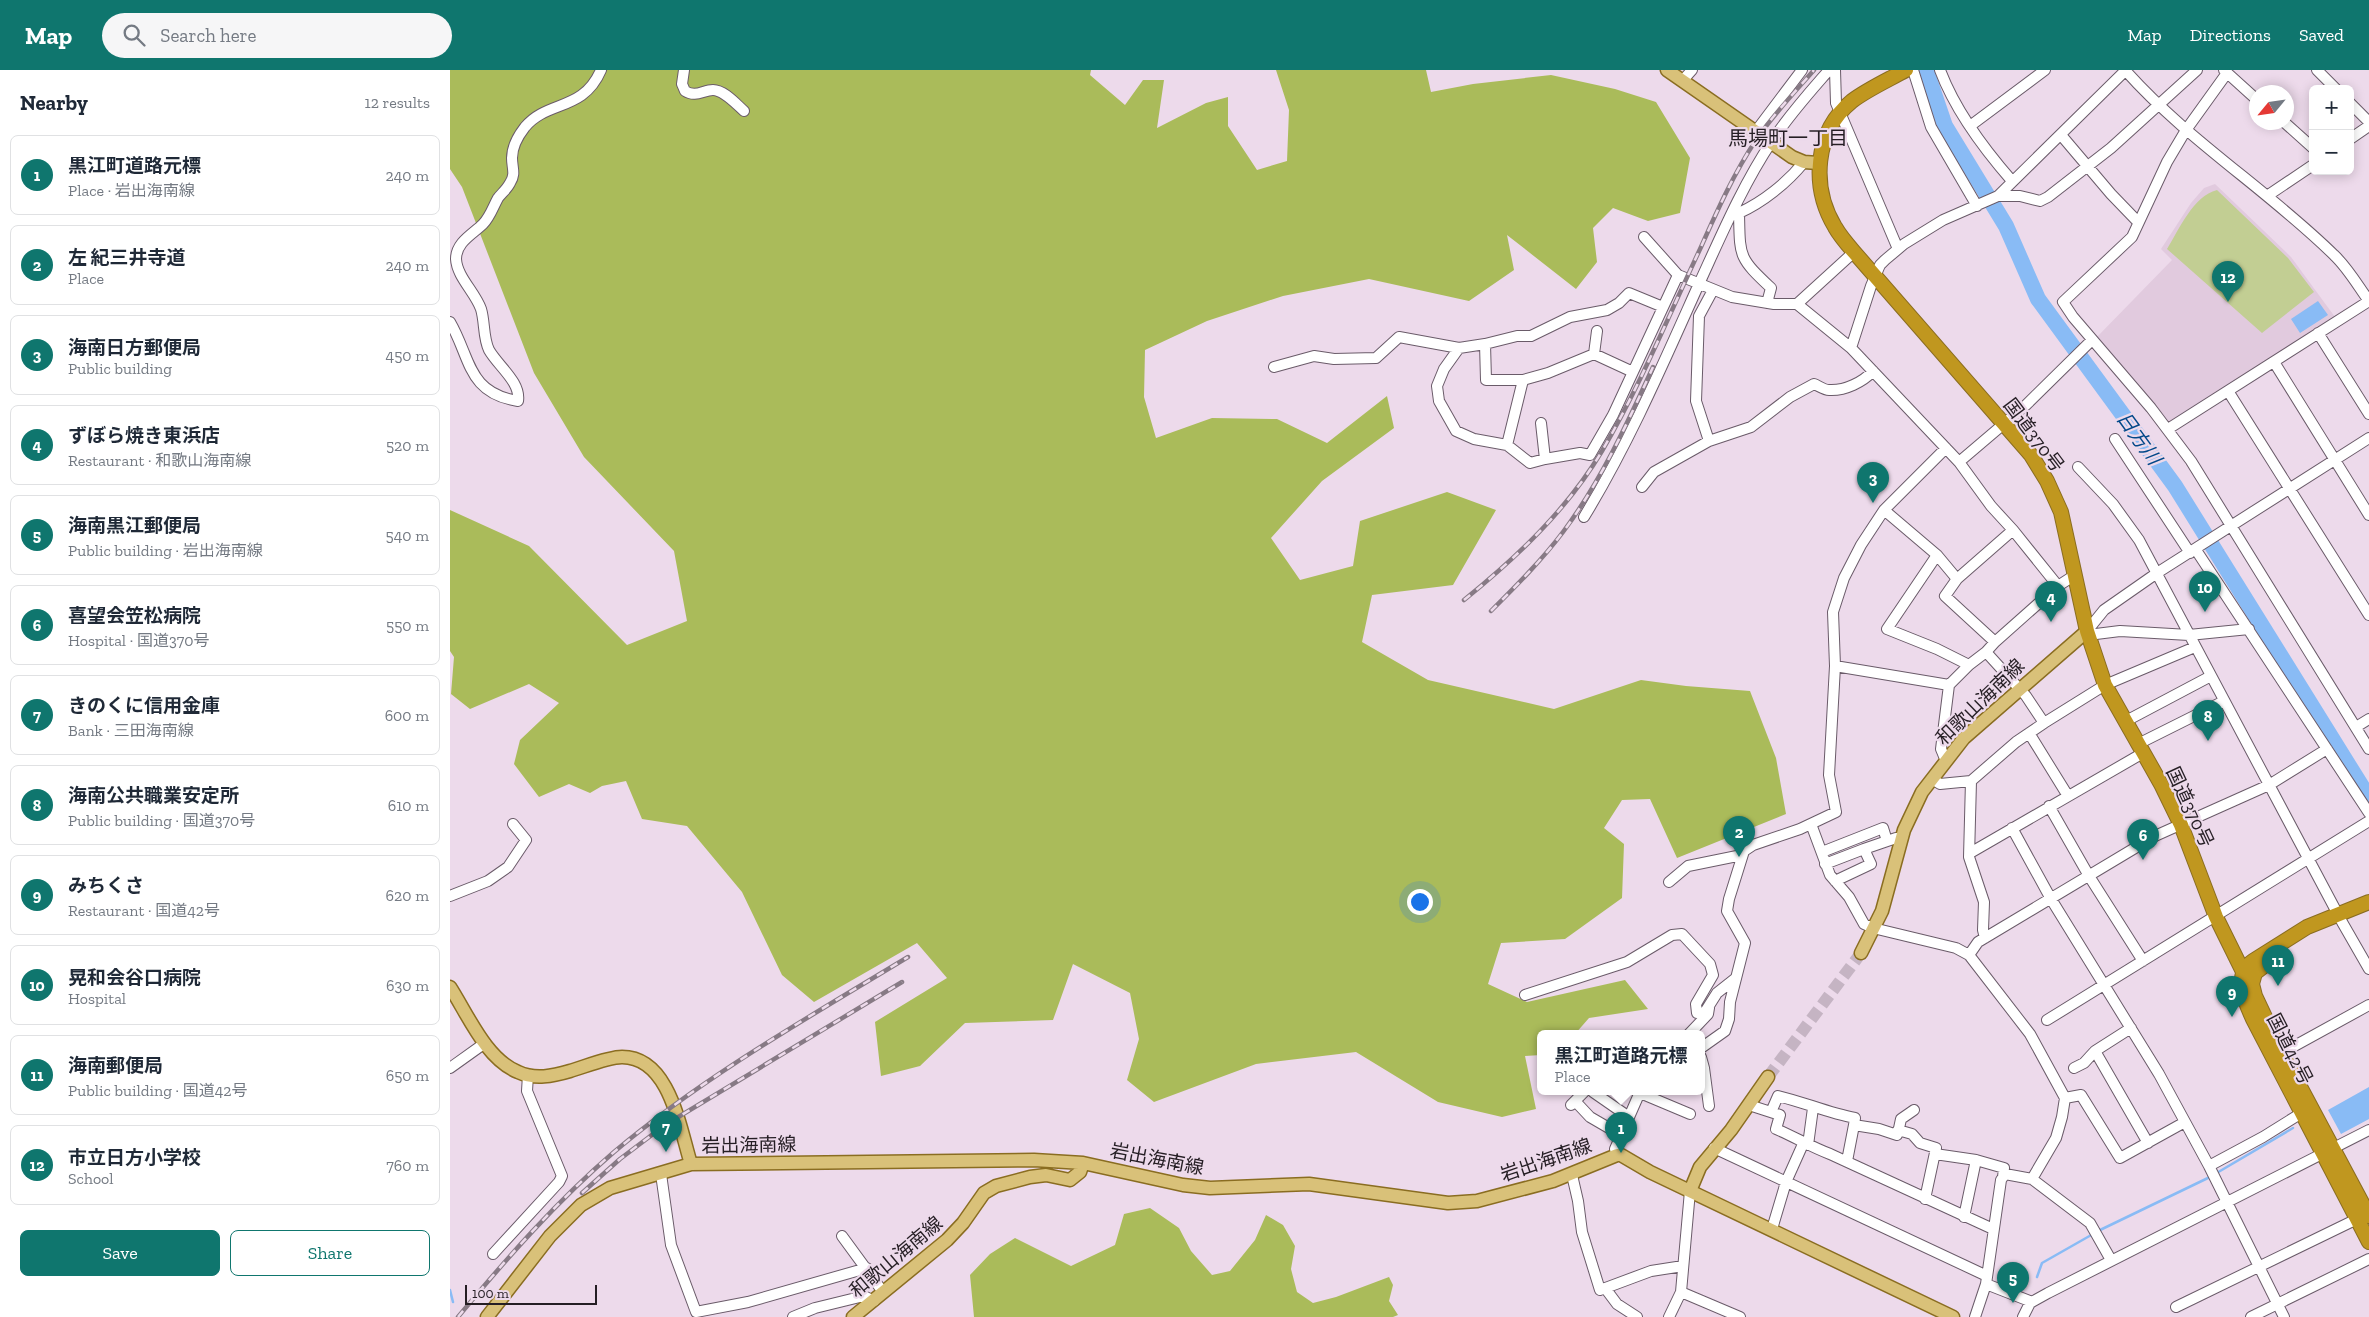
<!DOCTYPE html>
<html lang="en">
<head>
<meta charset="utf-8">
<style>
  body { margin:0; font-family:"Zilla Slab","Noto Sans JP",serif; background:#f6f6f7; color:#1f2937 }
  .controls { position:absolute; right:15px; top:15px; display:grid; overflow:hidden; border-radius:8px; box-shadow:0 2px 12px #0003 }
  .controls button { width:45px; height:45px; display:grid; place-items:center; padding:0; border:0; border-bottom:1px solid #e0e1e3; background:#fff; color:#1f2937; font:25px sans-serif }
  .compass { position:absolute; left:1799px; top:15px; width:45px; height:45px; border-radius:50%; background:#fff; box-shadow:0 2px 12px #0003; rotate:241deg }
  .scale { position:absolute; left:15px; bottom:12px; width:132px; box-sizing:border-box; padding-left:5px; border:2px solid #251e24; border-top:0; font-size:14px; line-height:18px; white-space:nowrap; color:#251e24; -webkit-text-stroke:4px #eddaeb; paint-order:stroke }
  .you { position:absolute; left:969px; top:831px; width:18px; height:18px; margin:-12px; border:4px solid #fff; border-radius:50%; background:#1a73e8; box-shadow:0 0 0 8px #1a73e833 }
  .badge { display:grid; place-items:center; width:32px; height:32px; border-radius:50%; background:#0f766e; color:#fff; font-size:16px; font-weight:700 }
  .pin { position:absolute; translate:-50% -41px; filter:drop-shadow(0 1px 2px #0008) }
  .pin::after { content:''; position:absolute; top:26px; width:18px; height:15px; background:inherit; clip-path:polygon(0 0,100% 0,50% 100%) }
  .popup { position:absolute; left:1087px; top:960px; width:168px; height:65px; box-sizing:border-box; display:grid; place-content:center; border-radius:8px; background:#fff; filter:drop-shadow(0 1px 4px #0005); font-size:16px; white-space:nowrap; color:#747a83 }
  .popup b { font-size:19px; color:#1f2937 }
  .popup::after { content:''; position:absolute; left:50%; top:100%; margin-left:-10px; border:10px solid transparent; border-top-color:#fff }
  .list { margin:0; padding:0; list-style:none }
  h2 { display:flex; justify-content:space-between; align-items:center; height:65px; margin:0; padding:0 20px; font-size:21px }
  h2 small { font-size:16px; font-weight:400; color:#747a83 }
  .list li { display:grid; grid-template-columns:32px 1fr auto; gap:15px; align-items:center; box-sizing:border-box; height:80px; margin:0 10px 10px; padding:0 10px; border:1px solid #e0e1e3; border-radius:8px }
  .list b { display:block; font-size:19px; white-space:nowrap }
  .list p { margin:0; font-size:16px; white-space:nowrap; color:#747a83 }
  .list em { font-size:16px; font-style:normal; color:#747a83 }
  .actions { display:flex; gap:10px; padding:15px 20px }
  .actions a { flex:1; padding:11px 0; border:1px solid #0f766e; border-radius:8px; text-align:center; font-size:18px; color:#0f766e }
  .actions .main { background:#0f766e; color:#fff }
  .icon { flex:none; width:28px; height:28px; fill:none; stroke:currentColor; stroke-width:2; stroke-linecap:round; stroke-linejoin:round }
  .map { position:relative; flex:none; width:1919px; height:1247px; overflow:hidden }
  header { display:flex; align-items:center; gap:30px; box-sizing:border-box; height:70px; padding:0 25px; background:#0f766e; color:#fff }
  header strong { font-size:24px }
  nav { display:flex; gap:28px; margin-inline-start:auto; font-size:18px }
  .search { width:350px; height:45px; background:#f6f6f7; display:flex; align-items:center; gap:12px; box-sizing:border-box; padding:0 18px; border-radius:28px; color:#747a83; font-size:19px }
  main { display:flex }
  aside { flex:1; background:#fff }
  .map>svg:first-child { display:block }
</style>
</head>
<body>
<header>
<strong>Map</strong>
<div class="search"><svg class="icon" aria-label="search" viewBox="0 0 24 24"><circle cx="10" cy="10" r="6"/><path d="M15 15l6 6"/></svg>Search here</div>
<nav><a>Map</a><a>Directions</a><a>Saved</a></nav>
</header>
<main>
<aside>
<h2>Nearby<small>12 results</small></h2>
<ul class="list">
<li><span class="badge">1</span><div><b>黒江町道路元標</b><p>Place · 岩出海南線</p></div><em>240 m</em></li>
<li><span class="badge">2</span><div><b>左 紀三井寺道</b><p>Place</p></div><em>240 m</em></li>
<li><span class="badge">3</span><div><b>海南日方郵便局</b><p>Public building</p></div><em>450 m</em></li>
<li><span class="badge">4</span><div><b>ずぼら焼き東浜店</b><p>Restaurant · 和歌山海南線</p></div><em>520 m</em></li>
<li><span class="badge">5</span><div><b>海南黒江郵便局</b><p>Public building · 岩出海南線</p></div><em>540 m</em></li>
<li><span class="badge">6</span><div><b>喜望会笠松病院</b><p>Hospital · 国道370号</p></div><em>550 m</em></li>
<li><span class="badge">7</span><div><b>きのくに信用金庫</b><p>Bank · 三田海南線</p></div><em>600 m</em></li>
<li><span class="badge">8</span><div><b>海南公共職業安定所</b><p>Public building · 国道370号</p></div><em>610 m</em></li>
<li><span class="badge">9</span><div><b>みちくさ</b><p>Restaurant · 国道42号</p></div><em>620 m</em></li>
<li><span class="badge">10</span><div><b>晃和会谷口病院</b><p>Hospital</p></div><em>630 m</em></li>
<li><span class="badge">11</span><div><b>海南郵便局</b><p>Public building · 国道42号</p></div><em>650 m</em></li>
<li><span class="badge">12</span><div><b>市立日方小学校</b><p>School</p></div><em>760 m</em></li>
</ul>
<div class="actions"><a class="main">Save</a><a>Share</a></div>
</aside>
<div class="map">
<svg width="1919" height="1247" viewBox="0 0 1919 1247">
  <rect width="100%" height="100%" fill="#eddaeb"/>
  <!-- built -->
  <path fill="#e1cade" d="M1765 114 1841 187 1885 247 1718 354 1645 269 1722 190 1711 179 1741 133 1754 118Z"/>
  <!-- green -->
  <path fill="#c2ce93" d="M1767 120 1838 188 1864 222 1812 263 1717 179C1729 160 1743 126 1767 120Z"/>
  <!-- forest -->
  <path fill="#aabb5a" d="M0 0H641L640 5 675 35 693 10H714L707 58 756 33 778 27V56L807 100 837 91 839 40 826 0H976L981 22 1023 14 1101 5 1165 19 1206 32 1240 88 1230 143 1198 151 1163 138 1143 158 1147 192 1126 219 1057 165 1064 200 1019 231 919 209 833 226 757 251 695 280 694 327 706 368 762 348 827 349 877 373 937 326 944 358 872 411 821 468 850 510 903 496 910 451 997 422 1046 440 1003 515 922 525 912 572 978 610 1104 639 1191 610 1236 616 1300 621 1326 688 1336 744 1227 788 1200 729 1172 730 1154 758 1174 774 1172 828 1115 869 1051 873 1038 914 1077 932 1175 910 1198 939 1139 948 1125 964H1091V985L1075 986 1086 1039 1052 1047 988 1032 906 982 806 994 704 1032 677 1010 689 969 680 923 623 894 603 950 515 953 470 996 431 1006 425 952 497 908 467 873 364 932 332 905 292 822 237 756 192 749 176 711 152 716 140 723 119 714 89 727 64 694 70 670 109 633 79 614 20 639 1 624 4 587 0 581V440L79 476 177 575 237 551 224 481 134 387 84 303 12 117 0 99Z
    M700 1138 729 1158 741 1181 762 1205 780 1201 805 1170 816 1145 833 1155 845 1176 841 1199 847 1222 863 1233 886 1227 939 1207 943 1215 939 1231 948 1245 943 1247H524L520 1205 540 1184 565 1168 621 1196 665 1175 674 1144Z"/>
  <!-- water -->
  <path fill="#89bbf5" d="M1868 231 1878 245 1850 263 1841 249Z
    M1919 1017V1049L1891 1064 1878 1040Z"/>
  <g fill="none" stroke-linecap="round" stroke-linejoin="round">
    <!-- stream -->
    <path stroke="#89bbf5" stroke-width="2.5" d="M1765 1104 1843 1058
      M1648 1161 1760 1107
      M1587 1207 1592 1193 1643 1164
      M0 1220 3 1232"/>
    <!-- river -->
    <path stroke="#89bbf5" stroke-width="16" d="M1476 0 1495 56 1556 156 1588 229 1725 416 1919 728"/>
    <!-- major-tunnel -->
    <path stroke="#c5b4c3" stroke-width="12" stroke-dasharray="12 6" stroke-linecap="butt" d="M1318 1007 1411 883"/>
    <!-- minor casing -->
    <g stroke="#6a5b69" stroke-width="12">
      <path id="minor" d="M234 0 232 14 235 21C246 28 253 20 263 20 274 20 286 34 294 41
        M1385 0 1386 33 1448 179
        M1463 0 1481 57 1527 136
        M1490 0C1505 40 1534 79 1562 111
        M1675 0C1737 70 1818 120 1884 185 1898 198 1908 216 1919 231
        M1774 0 1806 29
        M1867 0 1886 19
        M1777 3 1736 60 1717 92 1682 167 1613 232 1623 247 1701 338 1741 391 1919 679
        M1233 10 1242 0
        M1900 33 1919 52
        M1834 52 1863 78
        M1520 56 1595 0
        M1306 61 1352 0
        M1611 65 1661 124 1688 152
        M1900 69 1919 56
        M1548 126H1570L1590 131 1598 127 1661 78 1747 0
        M1817 126 1863 95
        M1289 143C1290 187 1288 187 1321 218L1317 233
        M1289 143C1313 132 1337 113 1354 92
        M1194 167 1228 205 1282 227 1324 234H1347L1401 278 1509 392 1541 436 1563 460 1608 516 1625 505
        M1347 234 1404 182
        M0 252C21 288 17 323 68 331 71 312 48 296 39 280 33 268 35 252 31 239 25 222 7 207 6 189 6 172 23 164 33 154 40 147 43 137 48 128 52 123 57 119 60 113 66 104 62 98 62 88 62 77 68 66 75 57 97 30 133 42 151 0
        M1868 263 1919 344
        M1009 278 994 299 987 316 989 331 1006 361 1024 369 1057 375 1080 393 1095 389 1091 353
        M1401 278 1421 216 1430 195 1435 190 1454 174 1493 150 1548 126 1676 0
        M1144 284 1147 261
        M1824 292 1919 445
        M824 297 864 286 884 289 926 288 949 267 1009 278 1035 274
        M1073 310H1036L1035 274 1067 266H1081L1120 247 1157 240 1169 233 1179 223 1213 237
        M1778 321 1919 545
        M1718 359 1919 231
        M1665 369 1740 483
        M1259 371 1246 331 1249 246 1263 220
        M1057 375 1073 310 1098 303 1144 284 1183 302
        M1095 389 1130 383 1140 385 1163 345 1228 205
        M1509 392 1576 335 1642 270
        M1628 397 1663 434 1689 470 1892 852 1919 899
        M1192 417 1204 402 1259 371 1301 357 1340 327 1364 314C1369 316 1374 320 1379 320 1395 321 1413 312 1423 301
        M1434 440 1487 485 1507 509
        M1134 447C1179 373 1213 294 1248 216 1271 166 1292 116 1322 71 1339 45 1359 23 1379 0
        M1746 480 1919 743
        M1487 485 1437 559 1487 579 1519 595 1536 582
        M1637 561 1654 540 1707 503 1919 368
        M1638 565 1670 561 1739 565 1799 559
        M1545 572 1608 516
        M1385 596 1499 615
        M1676 651 1761 606
        M1594 653 1655 615 1745 577
        M1906 657 1919 649
        M1579 663 1618 726
        M1688 674 1774 631
        M1496 691 1491 679 1499 615 1519 595
        M1482 709 1490 714 1521 711 1519 787 1534 832 1533 860 1535 868
        M1521 711 1566 672 1594 653 1576 626 1536 582 1545 572 1495 526 1507 509 1563 460
        M1599 736 1639 806 1693 891
        M1361 754 1380 805 1399 827 1414 854 1423 858 1506 878 1519 885
        M1562 758 1601 829 1709 1004 1759 1096 1834 1247
        M1372 782 1433 758 1437 771
        M1520 783 1693 683
        M1375 794 1414 779
        M1385 811 1421 794 1414 779 1446 768 1452 769
        M1219 812 1238 796 1292 785
        M0 826 38 811 58 797 76 770 63 754
        M1075 925 1177 892 1222 865 1232 864 1260 894 1263 905 1246 934 1247 943 1255 942 1267 923 1286 908
        M1597 950 1919 751
        M1681 958 1645 981 1698 1073
        M1239 964 1258 944 1259 938
        M1251 978 1275 961 1279 949 1280 932 1295 873 1277 841 1279 829 1294 781 1303 775 1350 759 1386 742 1379 705 1385 596 1383 542 1394 508 1411 475 1434 440 1496 378
        M1828 985 1919 935
        M1251 987 1254 998 1259 1036
        M0 998 35 973
        M1624 998 1634 993 1645 981
        M1143 1022 1179 1047
        M1190 1023 1240 1044
        M1615 1028 1631 1025 1670 1088 1735 1052
        M1125 1031 1134 1022
        M1121 1035 1125 1031 1140 1047 1171 1065
        M1299 1035 1330 1045 1326 1059C1345 1067 1361 1077 1380 1084L1543 1159
        M1321 1042 1328 1026C1354 1032 1378 1043 1405 1048L1404 1055 1429 1059 1447 1065
        M1448 1060 1462 1064 1470 1073 1486 1078 1475 1129
        M1448 1063 1451 1049 1464 1040
        M1358 1075 1363 1038
        M1264 1078 1537 1206
        M1485 1084 1526 1090 1554 1098 1553 1107
        M1167 1085 1165 1079 1190 1022
        M1397 1091 1404 1055
        M1759 1096 1813 1067 1858 1039
        M211 1104 221 1175 246 1242 298 1232 417 1198
        M1122 1105 1128 1131 1132 1162 1150 1220 1201 1201 1233 1196
        M1582 1109 1606 1068 1612 1047 1615 1028 1580 964 1519 885 1528 872 1705 766 1819 715 1877 679
        M1514 1147 1526 1090
        M1322 1159 1336 1112 1353 1074
        M392 1166 433 1222
        M43 1184 109 1112 112 1106 77 1021 78 1005
        M1536 1214 1582 1232
        M1155 1218 1167 1234 1187 1247
        M1231 1222 1290 1247
        M1726 1237 1907 1149
        M343 1247 365 1238 414 1226 424 1231
        M1219 1247 1231 1222 1240 1121
        M1525 1247 1536 1214 1551 1110 1555 1104 1582 1109 1640 1153 1661 1190
        M1573 1247 1580 1233 1598 1223 1919 1060
        M1801 1247 1919 1189"/>
    </g>
    <!-- major casing -->
    <g stroke="#8a6d21" stroke-width="15">
      <path id="major" d="M1217 0 1342 87 1354 92 1368 93
        M1411 883 1432 841 1454 760 1472 722 1514 668 1637 561
        M0 917C18 945 36 989 68 1002 85 1010 103 1006 120 1001 134 997 158 987 172 987 220 987 230 1059 241 1094
        M1240 1121 1250 1097 1281 1060 1318 1007
        M37 1247 100 1166 131 1135 160 1118 241 1094 584 1090 633 1093 733 1115 760 1118 859 1114 998 1133 1027 1131 1103 1111 1167 1085H1171L1200 1102 1503 1247
        M403 1247 497 1170 513 1153 534 1123 546 1116 580 1107 596 1105 620 1110 630 1102 633 1093"/>
    </g>
    <!-- highway casing -->
    <g stroke="#8a6d21" stroke-width="16">
      <path id="highway" d="M1456 0C1438 10 1418 19 1402 31 1364 62 1361 117 1385 157 1390 166 1397 174 1404 182L1581 385 1597 411 1611 442 1637 561 1655 615 1711 714 1731 755 1766 847 1805 926
        M1919 832 1857 857 1803 891C1782 906 1795 931 1803 949L1919 1172
        M1822 890 1805 903 1802 914 1805 926 1832 983 1919 1146"/>
    </g>
    <!-- minor -->
    <use href="#minor" stroke="#fff" stroke-width="10"/>
    <!-- major -->
    <use href="#major" stroke="#d9c179" stroke-width="12"/>
    <!-- highway -->
    <use href="#highway" stroke="#c0971f" stroke-width="14"/>
    <!-- rail casing -->
    <g stroke="#877a85" stroke-width="4.5">
      <path id="rail" d="M1014 530C1067 487 1117 440 1152 381 1190 316 1219 245 1251 177 1267 141 1284 103 1306 70 1323 45 1344 23 1364 0
        M1041 541C1066 516 1092 490 1113 462 1151 411 1177 354 1203 297
        M132 1123 170 1089 215 1055 452 912
        M8 1247C56 1189 107 1131 164 1082 253 1007 359 947 458 887"/>
    </g>
    <!-- rail -->
    <use href="#rail" stroke="#eddaeb" stroke-width="2.5" stroke-dasharray="8" stroke-linecap="butt"/>
  </g>
  <g text-anchor="middle" dominant-baseline="central" stroke-width="4.5" stroke-linejoin="round" paint-order="stroke">
    <!-- street labels -->
    <g font-size="19" fill="#251e24" stroke="#eddaeb">
      <text transform="translate(1584 365) rotate(53)">国道370号</text>
      <text transform="translate(1530 632) rotate(-44)">和歌山海南線</text>
      <text transform="translate(1740 737) rotate(65)">国道370号</text>
      <text transform="translate(1840 979) rotate(63)">国道42号</text>
      <text transform="translate(299 1075) rotate(-1)">岩出海南線</text>
      <text transform="translate(707 1089) rotate(11)">岩出海南線</text>
      <text transform="translate(1096 1090) rotate(-19)">岩出海南線</text>
      <text transform="translate(446 1187) rotate(-40)">和歌山海南線</text>
    </g>
    <!-- neighbourhood labels -->
    <g font-size="20" fill="#251e24" stroke="#eddaeb">
      <text x="1338" y="68">馬場町一丁目</text>
    </g>
    <!-- water labels -->
    <g font-size="20" font-style="italic" fill="#024889" stroke="#eddaeb">
      <text transform="translate(1689 368) rotate(54)">日方川</text>
    </g>
  </g>
</svg>
<div class="controls">
<button>+</button>
<button>−</button>
</div>
<svg class="compass" viewBox="-18 -18 36 36"><path d="M0-13l5 13h-10z" fill="#e53935"/><path d="M0 13l5-13h-10z" fill="#747a83"/></svg>
<div class="scale">100 m</div>
<div class="you"></div>
<div class="pin badge" style="left:1171px;top:1083px">1</div>
<div class="popup"><b>黒江町道路元標</b>Place</div>
<div class="pin badge" style="left:1289px;top:787px">2</div>
<div class="pin badge" style="left:1423px;top:433px">3</div>
<div class="pin badge" style="left:1601px;top:552px">4</div>
<div class="pin badge" style="left:1563px;top:1233px">5</div>
<div class="pin badge" style="left:1693px;top:790px">6</div>
<div class="pin badge" style="left:216px;top:1082px">7</div>
<div class="pin badge" style="left:1758px;top:671px">8</div>
<div class="pin badge" style="left:1782px;top:947px">9</div>
<div class="pin badge" style="left:1755px;top:542px">10</div>
<div class="pin badge" style="left:1828px;top:916px">11</div>
<div class="pin badge" style="left:1778px;top:232px">12</div>
</div>
</main>
</body>
</html>
